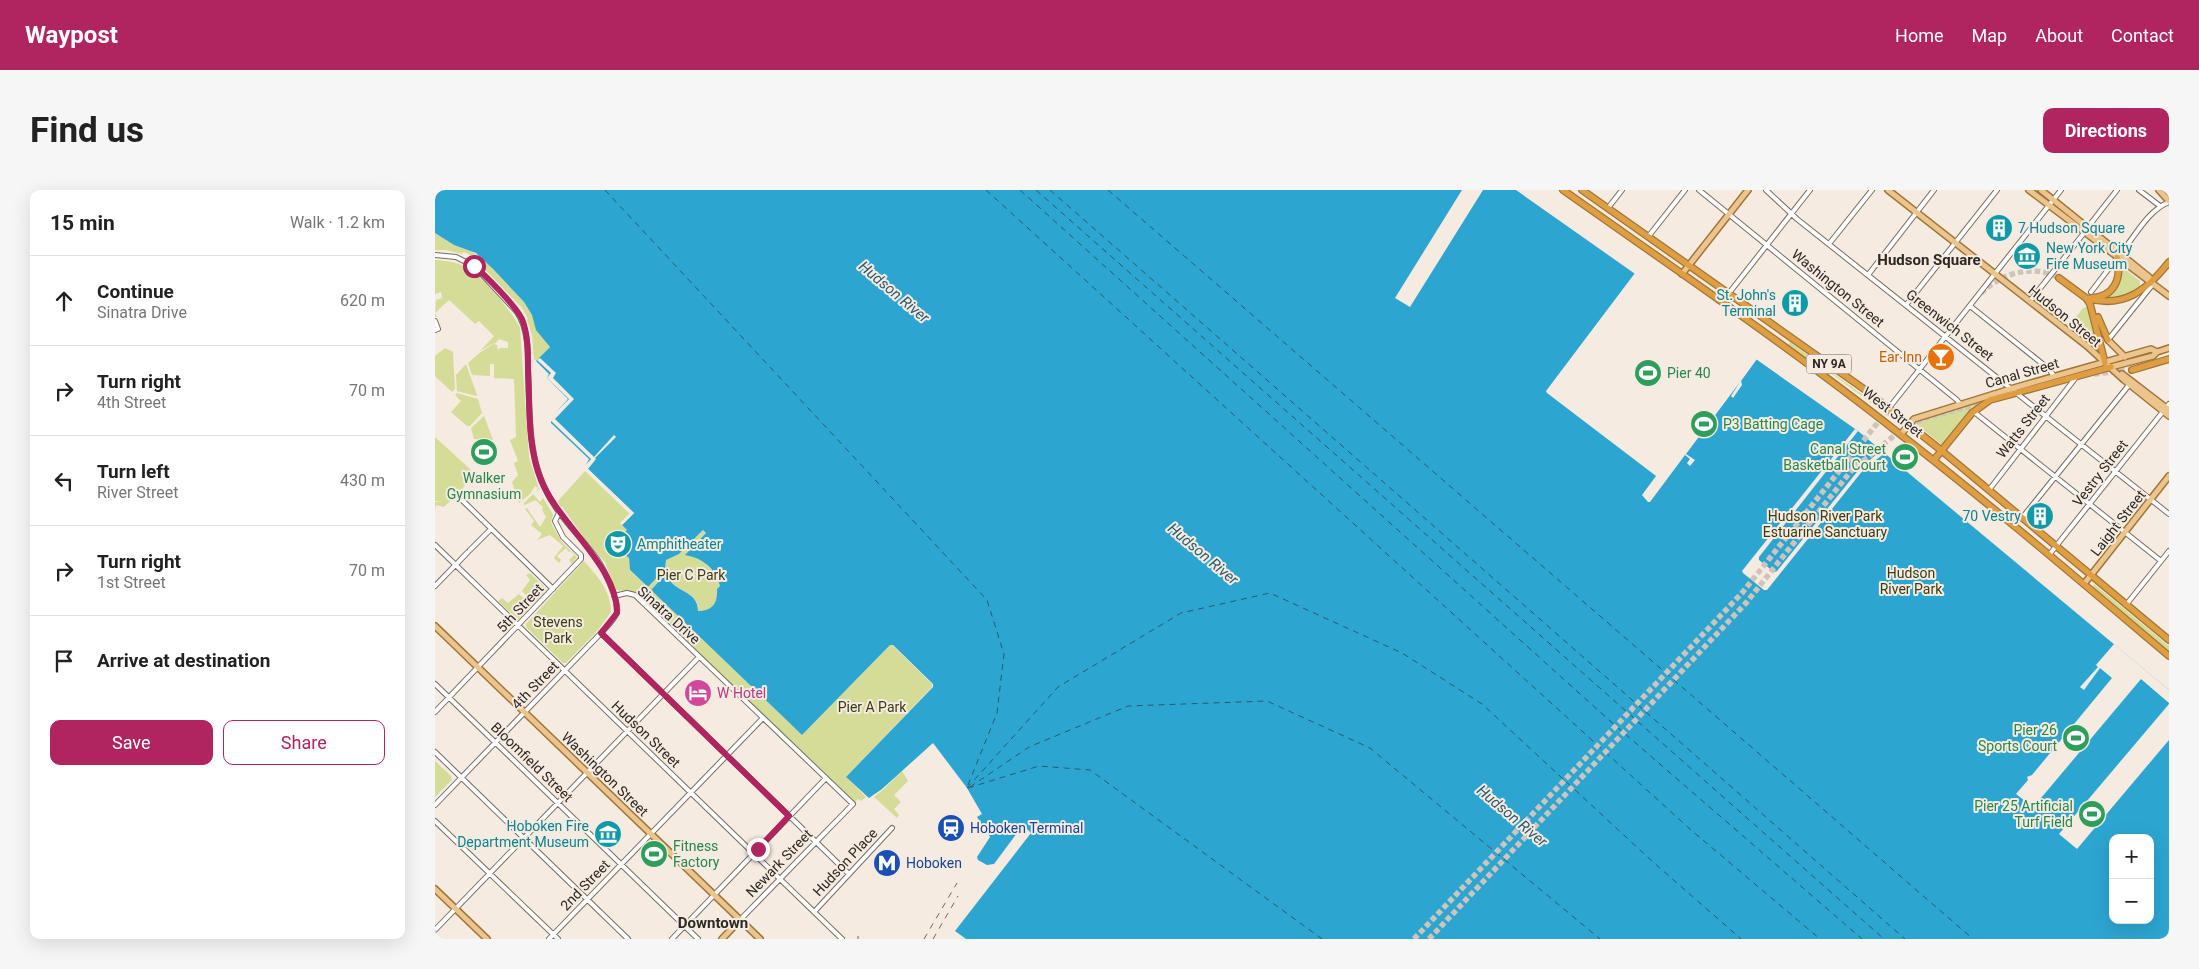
<!DOCTYPE html>
<html lang="en">
<head>
<meta charset="utf-8">
<style>
  body { margin:0; font-family:Roboto,sans-serif; background:#f6f6f6; color:#222 }
  .controls { position:absolute; right:15px; bottom:15px; display:grid; overflow:hidden; border-radius:10px; box-shadow:0 5px 20px #0002 }
  .controls button { width:45px; height:45px; display:grid; place-items:center; padding:0; border:0; border-bottom:1px solid #e0e0e0; background:#fff; color:#222; font:25px sans-serif }
  .stop { position:absolute; width:15px; height:15px; margin:-11px; border:4px solid #b02460; border-radius:50%; background:#fff }
  .stop.end { background:#b02460; border-color:#fff; box-shadow:0 1px 5px #0008 }
  .list { margin:0; padding:0; list-style:none }
  h2 { display:flex; justify-content:space-between; align-items:center; height:65px; margin:0; padding:0 20px; font-size:21px }
  h2 small { font-size:16px; font-weight:400; color:#767676 }
  .list li { display:grid; grid-template-columns:32px 1fr auto; gap:15px; align-items:center; box-sizing:border-box; height:90px; padding:0 20px; border-top:1px solid #e0e0e0 }
  .list b { display:block; font-size:19px; white-space:nowrap }
  .list p { margin:0; font-size:16px; white-space:nowrap; color:#767676 }
  .list em { font-size:16px; font-style:normal; color:#767676 }
  .actions { display:flex; gap:10px; padding:15px 20px }
  .actions a { flex:1; padding:11px 0; border:1px solid #b02460; border-radius:10px; text-align:center; font-size:18px; color:#b02460 }
  .actions .main { background:#b02460; color:#fff }
  .icon { flex:none; width:28px; height:28px; fill:none; stroke:currentColor; stroke-width:2; stroke-linecap:round; stroke-linejoin:round }
  .map { position:relative; flex:none; width:1734px; height:749px; overflow:hidden; border-radius:10px }
  header { display:flex; align-items:center; gap:30px; box-sizing:border-box; height:70px; padding:0 25px; background:#b02460; color:#fff }
  header strong { font-size:24px }
  nav { display:flex; gap:28px; margin-inline-start:auto; font-size:18px }
  .intro { display:flex; align-items:center; justify-content:space-between; box-sizing:border-box; height:120px; padding:0 30px }
  h1 { margin:0; font-size:35px }
  .button { padding:12px 22px; border-radius:10px; background:#b02460; color:#fff; font-size:18px; font-weight:700 }
  main { display:flex; gap:30px; padding:0 30px }
  aside { flex:1; background:#fff; border-radius:10px; box-shadow:0 5px 20px #0002 }
  .map>svg:first-child { display:block }
</style>
</head>
<body>
<header>
<strong>Waypost</strong>
<nav><a>Home</a><a>Map</a><a>About</a><a>Contact</a></nav>
</header>
<div class="intro"><h1>Find us</h1><a class="button">Directions</a></div>
<main>
<aside>
<h2>15 min<small>Walk · 1.2 km</small></h2>
<ul class="list">
<li><svg class="icon" aria-label="ahead" viewBox="0 0 24 24"><path d="M12 20V5M6 11l6-6 6 6"/></svg><div><b>Continue</b><p>Sinatra Drive</p></div><em>620 m</em></li>
<li><svg class="icon" aria-label="right" viewBox="0 0 24 24"><path d="M7 20v-9h11M14 6l5 5-5 5"/></svg><div><b>Turn right</b><p>4th Street</p></div><em>70 m</em></li>
<li><svg class="icon" aria-label="left" viewBox="0 0 24 24"><path d="M17 20v-9H6M10 6l-5 5 5 5"/></svg><div><b>Turn left</b><p>River Street</p></div><em>430 m</em></li>
<li><svg class="icon" aria-label="right" viewBox="0 0 24 24"><path d="M7 20v-9h11M14 6l5 5-5 5"/></svg><div><b>Turn right</b><p>1st Street</p></div><em>70 m</em></li>
<li><svg class="icon" aria-label="arrive" viewBox="0 0 24 24"><path d="M6 21V4h12l-3 4 3 4H6"/></svg><div><b>Arrive at destination</b></div></li>
</ul>
<div class="actions"><a class="main">Save</a><a>Share</a></div>
</aside>
<div class="map">
<svg width="1734" height="749" viewBox="0 0 1734 749">
  <rect width="100%" height="100%" fill="#f5ebe1"/>
  <!-- green -->
  <path fill="#d4dc97" d="M0 43 19 55 34 60 48 69 89 112 97 125 102 140 115 157 101 171 99 169 97 145 92 130 93 129 87 118 37 66 29 62 27 64 11 60H0Z
    M0 70C9 71 18 71 27 75 44 82 77 121 85 138L94 267 104 299 101 303 103 298 100 296 95 304 84 313 77 292 83 285 79 273 83 271 75 250 81 247 79 189 59 188V174H55V186L37 185 33 173 43 164 58 154 62 155 63 160 65 158H73V152L64 149 61 153 57 154 45 161 59 146 44 131 40 134 14 110 0 123 2 127H0L1 110 7 108 6 102 0 104Z
    M1687 77 1705 91V97C1693 107 1679 110 1663 109L1683 95Z
    M1652 117 1655 119 1664 163 1634 136 1648 118Z
    M1355 152 1469 235 1468 237 1385 175 1375 171 1353 155Z
    M10 158 18 162 20 199 17 202 0 186V166Z
    M31 174 42 205 41 206 22 201 21 185Z
    M22 203 43 209 47 223 35 236H32L16 222 26 211 20 205Z
    M1541 213 1507 255 1480 233Z
    M49 226 58 250H55L39 249 36 238Z
    M0 247 36 280 37 287 27 299 28 301 19 310 17 309 9 317 2 315 0 318V312H7L0 311Z
    M150 281 196 325 187 335 192 340 188 345 189 352 188 363 194 368 195 381 213 397 230 379 231 370 244 364 268 340 271 343 251 364C268 369 279 378 285 396L282 399C283 413 277 421 263 421 264 400 241 404 231 385L216 400 367 545 455 455H457L497 494V497L411 587 431 607 426 611 423 609 419 613 210 410 196 401 180 400 170 372 153 354 127 316 125 317 123 311Z
    M98 304 105 312 108 308 118 324 116 333 127 352 142 367 137 374 134 370 139 365 135 361 134 362 131 358 122 366 126 370 124 373 119 368 128 356 115 345 102 350 107 344 96 335 99 331 90 319 92 318 105 337 111 327 107 320 108 317 100 310 90 315 88 314Z
    M149 371C162 386 176 400 176 422L163 440 131 473H128L91 437V434Z
    M95 383 112 400 99 413 87 401 95 390 91 385Z
    M1659 394 1734 456V461L1658 397Z
    M84 404 97 416 83 430 63 411 67 408 73 413Z
    M0 571 16 586 17 590 0 607Z
    M467 581 473 591 459 605 466 612 459 619 464 625 462 628 439 607 449 599Z"/>
  <!-- water -->
  <path fill="#2da5d1" fill-rule="evenodd" d="M0 0H1081L1423 241 1734 500V749H531L520 741 596 643 588 635 559 674 552 675 543 670 542 667 555 647 542 627 547 624 532 598 498 553 447 599 434 608 411 587 498 497V494L458 455H455L367 545 216 400 231 384C239 404 263 399 263 421 277 421 283 413 282 399L285 396C280 378 268 368 250 365L271 343 268 340 244 364 231 370 230 379 213 397 195 380 194 368 188 363 190 354 187 345 192 340 187 335 199 323 152 278 151 275 154 269 116 233V228L133 209 112 188 114 184 101 171 115 157 101 140 97 125 89 112 58 79 41 63 19 55 0 43ZM1678 648H1715V730H1678Z"/>
  <!-- pier -->
  <path fill="#f5ebe1" d="M1027 0H1048L975 117 960 108Z
    M1200 83 1322 169 1306 191 1307 195 1298 208 1296 206 1305 192 1251 264 1260 270 1255 276 1252 273 1255 269 1250 265 1215 312H1213L1207 305 1221 286 1112 203 1111 201Z
    M105 168 121 183 118 188 139 209 120 229 159 267 179 245 181 247 160 268 161 269 153 279 199 323 187 335 185 333 195 323 150 280 149 277 156 269 114 229 134 209 112 188 116 183 102 170Z
    M1420 239 1423 241 1324 367V370L1339 382 1342 381 1426 277 1447 260 1450 263 1429 279 1332 400H1329L1308 383 1307 381Z
    M1679 454 1734 500V513L1706 489 1596 620 1589 618 1590 611 1581 604 1593 590 1592 587 1597 585 1677 488 1665 478 1649 500 1645 497 1663 477 1661 475Z
    M1734 514V550L1642 659 1624 644Z"/>
  <g fill="none" stroke-linecap="round" stroke-linejoin="round">
    <!-- ferry -->
    <path stroke="#2b5a6d" stroke-width="1" stroke-dasharray="6 5" stroke-linecap="butt" d="M170 0 552 410 569 464 562 523 533 595
      M551 0 1256 640 1385 749
      M585 0 1174 530 1427 749
      M601 0 1449 749
      M615 0 1470 749
      M673 0 1538 749
      M535 597 594 557 693 516 832 511 935 558 1165 749
      M532 598 623 497 746 423 835 403 967 463 1047 514 1218 672 1306 749
      M533 598 604 576 655 580 887 749"/>
    <!-- highway-tunnel -->
    <path stroke="#cdc4bb" stroke-width="5.5" stroke-dasharray="5.5 3" stroke-linecap="butt" d="M1546 103C1566 84 1597 73 1624 88
      M1659 184 1697 180
      M1474 236 1491 228 1551 212
      M979 749 1307 403 1456 216
      M994 749 1311 413 1416 281 1466 240"/>
    <!-- minor casing -->
    <g stroke="#766d64" stroke-width="6">
      <path id="minor" d="M1264 0 1522 210 1526 215
        M1331 0 1362 29 1734 324
        M1704 0 1725 16
        M1173 18 1187 0
        M1653 37 1682 0
        M1213 47 1250 0
        M1394 54 1437 0
        M1685 64C1700 47 1712 21 1734 12
        M0 65 21 67 39 76 82 122C94 140 93 164 93 184 95 222 93 262 109 296 121 325 144 344 162 369 169 379 184 411 182 422 180 430 171 437 166 443L0 615
        M1433 85 1499 0
        M1656 102 1682 68
        M1595 111 1649 43
        M1287 112 1375 0
        M1471 115 1562 0
        M1535 116 1614 179 1619 186
        M0 131 3 139 0 140
        M1673 150 1718 94
        M1454 218 1626 0
        M1539 222 1726 371
        M1554 300 1642 186
        M26 309 118 399
        M1587 328 1694 195
        M0 355 407 749
        M35 360 56 339
        M1614 365 1734 214
        M0 396 33 362
        M179 406 192 403 200 405 418 614 305 730
        M1691 415 1734 361
        M166 443 413 683
        M0 494 263 749
        M0 522 146 369V365L128 347 120 331 124 323
        M0 562 193 749
        M0 631 123 749
        M379 722 457 638
        M0 740 264 467
        M114 749 328 528
        M237 749 391 588"/>
    </g>
    <!-- major casing -->
    <g stroke="#a17538" stroke-width="8">
      <path id="major" d="M1453 0 1652 156 1689 190 1734 226
        M1594 0 1734 106
        M1606 0 1714 87 1717 92
        M1724 0 1734 11
        M1247 84 1313 0
        M1673 150 1690 167
        M1676 177 1718 166 1722 162 1734 158
        M1687 184 1734 220
        M1466 244 1479 229 1582 197 1716 159 1722 162
        M1649 394 1734 286
        M0 436 325 749
        M0 699 52 749
        M287 749 305 730"/>
    </g>
    <!-- highway casing -->
    <g stroke="#a17538" stroke-width="8">
      <path id="highway" d="M1128 0C1240 79 1353 156 1461 241 1554 313 1644 390 1734 466
        M1147 0 1429 199 1507 261 1734 450
        M1624 88 1651 108 1655 114 1670 173
        M1651 108C1689 119 1712 100 1734 72
        M1656 108C1679 107 1687 89 1682 68
        M1663 127 1673 150
        M1697 180 1734 169
        M1499 270 1537 223 1555 210 1676 177"/>
    </g>
    <!-- minor -->
    <use href="#minor" stroke="#fff" stroke-width="4"/>
    <!-- major -->
    <use href="#major" stroke="#ecc58e" stroke-width="5"/>
    <!-- highway -->
    <use href="#highway" stroke="#e09e43" stroke-width="5.5"/>
    <!-- rail -->
    <path stroke="#6d6761" stroke-width="1" stroke-dasharray="6 6" stroke-linecap="butt" d="M423 749V746
      M489 749 522 693
      M498 749 523 706"/>
  </g>
  <g fill="none" stroke-linecap="round" stroke-linejoin="round">
    <!-- route -->
    <path stroke="#b02460" stroke-width="6" d="M39 76C51 86 80 115 87 129 93 144 93 162 93 178 95 215 92 256 106 290 123 333 183 377 182 423L166 443 354 626 323 659"/>
  </g>
  <!-- icons -->
  <defs>
    <g id="building-disc" transform="scale(1.4375)"><circle r="9.5" fill="#0f9aa8" stroke="#f5ebe1"/><path d="M-4-6H4V6H1V3H-1V6H-4ZM-2.5-4.3h1.7v1.8h-1.7ZM.8-4.3h1.7v1.8H.8ZM-2.5-1h1.7V.8h-1.7ZM.8-1h1.7V.8H.8Z" fill="#fff"/></g>
    <g id="museum-disc" transform="scale(1.4375)"><circle r="9.5" fill="#0f9aa8" stroke="#f5ebe1"/><path d="M0-6L6-3V-2H-6V-3ZM-5-1h2V3h-2ZM-1-1h2V3h-2ZM3-1h2V3H3ZM-6 4H6V6H-6Z" fill="#fff"/></g>
    <g id="bar-disc" transform="scale(1.4375)"><circle r="9.5" fill="#e8710a" stroke="#f5ebe1"/><path d="M-6-5H6L.8 .8V4.5H3.5V6h-7V4.5H-.8V.8Z" fill="#fff"/></g>
    <g id="stadium-disc" transform="scale(1.4375)"><circle r="9.5" fill="#2e9e5b" stroke="#f5ebe1"/><path d="M0-5a6.5 5 0 1 0 0 10a6.5 5 0 1 0 0-10ZM-3.5-1.8h7v3.6h-7Z" fill="#fff"/></g>
    <g id="theatre-disc" transform="scale(1.4375)"><circle r="9.5" fill="#0f9aa8" stroke="#f5ebe1"/><path d="M-5-5.5Q0-4 5-5.5V0Q5 5 0 6Q-5 5-5 0ZM-3.3-2.5H-1v1.5H-3.3ZM1-2.5H3.3v1.5H1ZM-2.8 1Q0 5.5 2.8 1Z" fill="#fff"/></g>
    <g id="hotel-disc" transform="scale(1.4375)"><circle r="9.5" fill="#d1479c" stroke="#f5ebe1"/><path d="M-6-4.5h1.5V1H6V5H4.5V3h-9V5H-6ZM-4 0a1.8 1.8 0 1 1 3.6 0ZM.5 0V-2.5h3Q6-2.5 6 0Z" fill="#fff"/></g>
    <g id="station-disc" transform="scale(1.4375)"><circle r="9.5" fill="#1a4fb4" stroke="#f5ebe1"/><path d="M-3-6H3Q5-6 5-4V2Q5 4 3 4L4.5 6H3L1.5 4h-3L-3 6H-4.5L-3 4Q-5 4-5 2V-4Q-5-6-3-6ZM-3.5-4v3h7v-3ZM-3.5 1v1.5H-2V1ZM2 1v1.5H3.5V1Z" fill="#fff"/></g>
    <g id="metro-disc" transform="scale(1.4375)"><circle r="9.5" fill="#1a4fb4" stroke="#f5ebe1"/><path d="M-5.5 5V-5H-3L0 0L3-5H5.5V5H3V-.5L0 4L-3-.5V5Z" fill="#fff"/></g>
  </defs>
  <g fill-rule="evenodd">
    <use href="#building-disc" x="1564" y="38"/>
    <use href="#museum-disc" x="1592" y="66"/>
    <use href="#building-disc" x="1360" y="113"/>
    <use href="#bar-disc" x="1506" y="167"/>
    <use href="#stadium-disc" x="1213" y="183"/>
    <use href="#stadium-disc" x="1269" y="234"/>
    <use href="#stadium-disc" x="49" y="262"/>
    <use href="#stadium-disc" x="1470" y="267"/>
    <use href="#building-disc" x="1605" y="326"/>
    <use href="#theatre-disc" x="183" y="354"/>
    <use href="#hotel-disc" x="263" y="503"/>
    <use href="#stadium-disc" x="1641" y="548"/>
    <use href="#stadium-disc" x="1657" y="624"/>
    <use href="#station-disc" x="516" y="638"/>
    <use href="#museum-disc" x="173" y="644"/>
    <use href="#stadium-disc" x="219" y="664"/>
    <use href="#metro-disc" x="452" y="673"/>
  </g>
  <g text-anchor="middle" dominant-baseline="central" stroke-width="4" stroke-linejoin="round" paint-order="stroke">
    <!-- shield labels -->
    <rect fill="#f5ebe1" stroke="#68625d" stroke-width="1" x="1371.5" y="164.5" width="45" height="19" rx="4"/>
    <g font-size="12" font-weight="bold" fill="#2c2824">
      <text x="1394" y="174">NY 9A</text>
    </g>
    <!-- culture labels -->
    <g font-size="14" fill="#0d838f" stroke="#f5ebe1" text-anchor="start">
      <text x="1583" y="38">7 Hudson Square</text>
      <text x="1611" y="58">New York City<tspan x="1611" dy="16">Fire Museum</tspan></text>
      <text x="1341" y="105" text-anchor="end">St. John's<tspan x="1341" dy="16">Terminal</tspan></text>
      <text x="1586" y="326" text-anchor="end">70 Vestry</text>
      <text x="202" y="354">Amphitheater</text>
      <text x="154" y="636" text-anchor="end">Hoboken Fire<tspan x="154" dy="16">Department Museum</tspan></text>
    </g>
    <!-- street labels -->
    <g font-size="14" fill="#2c2824" stroke="#f5ebe1">
      <text transform="translate(1403 98) rotate(39)">Washington Street</text>
      <text transform="translate(1630 126) rotate(39)">Hudson Street</text>
      <text transform="translate(1515 135) rotate(38)">Greenwich Street</text>
      <text transform="translate(1587 183) rotate(-16)">Canal Street</text>
      <text transform="translate(1458 222) rotate(38)">West Street</text>
      <text transform="translate(1588 236) rotate(-52)">Watts Street</text>
      <text transform="translate(1665 283) rotate(-52)">Vestry Street</text>
      <text transform="translate(1683 333) rotate(-52)">Laight Street</text>
      <text transform="translate(85 418) rotate(-47)">5th Street</text>
      <text transform="translate(234 425) rotate(42)">Sinatra Drive</text>
      <text transform="translate(100 495) rotate(-46)">4th Street</text>
      <text transform="translate(211 544) rotate(44)">Hudson Street</text>
      <text transform="translate(97 572) rotate(44)">Bloomfield Street</text>
      <text transform="translate(170 584) rotate(44)">Washington Street</text>
      <text transform="translate(410 672) rotate(-47)">Hudson Place</text>
      <text transform="translate(344 673) rotate(-46)">Newark Street</text>
      <text transform="translate(150 695) rotate(-46)">2nd Street</text>
    </g>
    <!-- food labels -->
    <g font-size="14" fill="#c56008" stroke="#f5ebe1" text-anchor="end">
      <text x="1487" y="167">Ear Inn</text>
    </g>
    <!-- leisure labels -->
    <g font-size="14" fill="#27864d" stroke="#f5ebe1" text-anchor="start">
      <text x="1232" y="183">Pier 40</text>
      <text x="1288" y="234">P3 Batting Cage</text>
      <text x="1451" y="259" text-anchor="end">Canal Street<tspan x="1451" dy="16">Basketball Court</tspan></text>
      <text x="49" y="288" text-anchor="middle">Walker<tspan x="49" dy="16">Gymnasium</tspan></text>
      <text x="1622" y="540" text-anchor="end">Pier 26<tspan x="1622" dy="16">Sports Court</tspan></text>
      <text x="1638" y="616" text-anchor="end">Pier 25 Artificial<tspan x="1638" dy="16">Turf Field</tspan></text>
      <text x="238" y="656">Fitness<tspan x="238" dy="16">Factory</tspan></text>
    </g>
    <!-- park labels -->
    <g font-size="14" fill="#383c13" stroke="#f5ebe1">
      <text x="1390" y="326">Hudson River Park<tspan x="1390" dy="16">Estuarine Sanctuary</tspan></text>
      <text x="1476" y="383">Hudson<tspan x="1476" dy="16">River Park</tspan></text>
      <text x="256" y="385">Pier C Park</text>
      <text x="123" y="432">Stevens<tspan x="123" dy="16">Park</tspan></text>
      <text x="437" y="517">Pier A Park</text>
    </g>
    <!-- hotel labels -->
    <g font-size="14" fill="#b23c85" stroke="#f5ebe1" text-anchor="start">
      <text x="282" y="503">W Hotel</text>
    </g>
    <!-- transit labels -->
    <g font-size="14" fill="#164399" stroke="#f5ebe1" text-anchor="start">
      <text x="535" y="638">Hoboken Terminal</text>
      <text x="471" y="673">Hoboken</text>
    </g>
    <!-- neighbourhood labels -->
    <g font-size="15" font-weight="bold" fill="#2c2824" stroke="#f5ebe1">
      <text x="1494" y="70">Hudson Square</text>
      <text x="278" y="733">Downtown</text>
    </g>
    <!-- water labels -->
    <g font-size="15" font-style="italic" fill="#2b5a6d" stroke="#f5ebe1">
      <text transform="translate(459 102) rotate(40)">Hudson River</text>
      <text transform="translate(768 364) rotate(40)">Hudson River</text>
      <text transform="translate(1077 626) rotate(40)">Hudson River</text>
    </g>
  </g>
</svg>
<div class="controls">
<button>+</button>
<button>−</button>
</div>
<div class="stop" style="left:39px;top:76px"></div>
<div class="stop end" style="left:323px;top:659px"></div>
</div>
</main>
</body>
</html>
